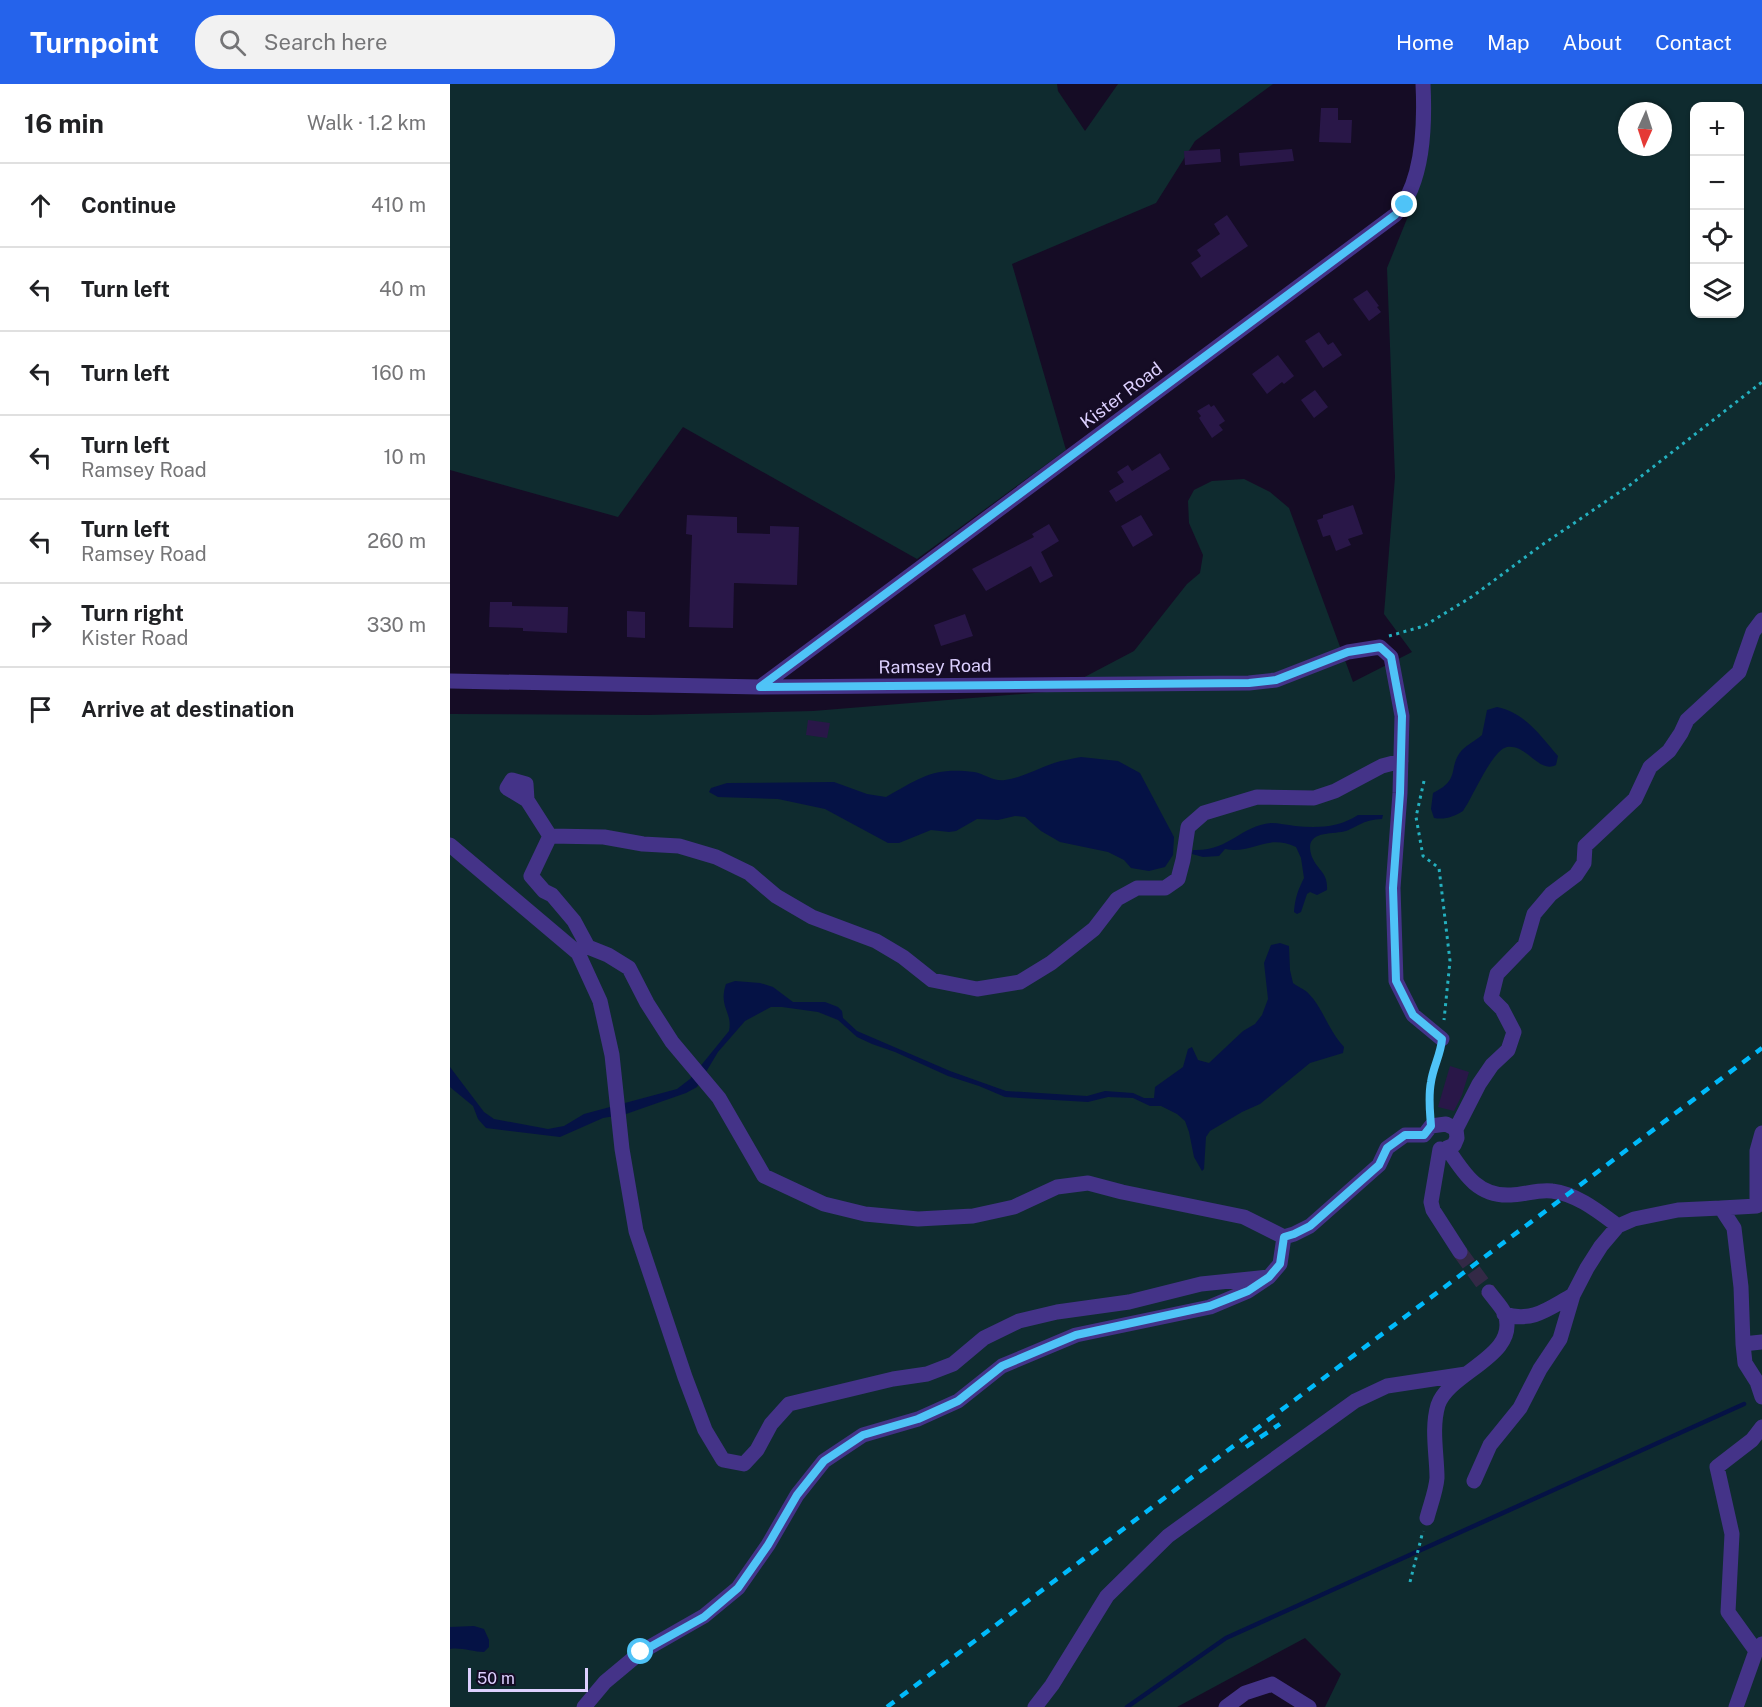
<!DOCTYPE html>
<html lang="en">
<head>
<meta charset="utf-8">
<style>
  body { margin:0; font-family:"Public Sans",sans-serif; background:#f2f2f2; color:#202124 }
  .controls { position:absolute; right:18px; top:18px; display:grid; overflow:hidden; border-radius:12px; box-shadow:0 2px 4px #0004 }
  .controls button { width:54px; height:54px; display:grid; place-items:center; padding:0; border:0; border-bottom:2px solid #e0e0e0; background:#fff; color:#202124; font:30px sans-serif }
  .compass { position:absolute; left:1168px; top:18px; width:54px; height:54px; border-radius:50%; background:#fff; box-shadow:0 2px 4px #0004; rotate:183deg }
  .scale { position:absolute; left:18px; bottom:15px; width:120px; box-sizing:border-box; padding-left:6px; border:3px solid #ddd0ff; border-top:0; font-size:16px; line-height:21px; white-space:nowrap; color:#ddd0ff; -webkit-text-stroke:4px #150c25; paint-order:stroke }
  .stop { position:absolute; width:18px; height:18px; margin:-14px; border:4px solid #4fc3f7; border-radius:50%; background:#fff }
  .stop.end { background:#4fc3f7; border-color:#fff; box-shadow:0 2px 6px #0008 }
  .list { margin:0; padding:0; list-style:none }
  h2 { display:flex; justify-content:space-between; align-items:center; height:78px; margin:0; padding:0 24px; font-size:26px }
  h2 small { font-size:20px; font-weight:400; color:#757577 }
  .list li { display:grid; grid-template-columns:39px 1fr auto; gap:18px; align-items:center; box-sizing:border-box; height:84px; padding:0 24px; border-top:2px solid #e0e0e0 }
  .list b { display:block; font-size:22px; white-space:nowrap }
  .list p { margin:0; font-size:20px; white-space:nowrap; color:#757577 }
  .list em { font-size:20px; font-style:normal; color:#757577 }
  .icon { flex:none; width:33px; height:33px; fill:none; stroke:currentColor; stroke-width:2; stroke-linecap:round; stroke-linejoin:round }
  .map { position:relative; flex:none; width:1312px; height:1623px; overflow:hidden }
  header { display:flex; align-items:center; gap:36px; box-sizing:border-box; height:84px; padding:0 30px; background:#2563eb; color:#fff }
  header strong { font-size:28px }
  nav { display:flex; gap:33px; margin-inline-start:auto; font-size:21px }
  .search { width:420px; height:54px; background:#f2f2f2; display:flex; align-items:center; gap:15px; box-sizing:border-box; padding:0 21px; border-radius:24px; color:#757577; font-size:22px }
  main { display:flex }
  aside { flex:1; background:#fff }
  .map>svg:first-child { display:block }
</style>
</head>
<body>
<header>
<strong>Turnpoint</strong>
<div class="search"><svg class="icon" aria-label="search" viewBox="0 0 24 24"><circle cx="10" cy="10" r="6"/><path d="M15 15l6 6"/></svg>Search here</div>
<nav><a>Home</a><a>Map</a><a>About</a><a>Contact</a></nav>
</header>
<main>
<aside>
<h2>16 min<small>Walk · 1.2 km</small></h2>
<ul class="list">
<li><svg class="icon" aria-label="ahead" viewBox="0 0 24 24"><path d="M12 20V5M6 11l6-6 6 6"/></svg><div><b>Continue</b></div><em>410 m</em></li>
<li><svg class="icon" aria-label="left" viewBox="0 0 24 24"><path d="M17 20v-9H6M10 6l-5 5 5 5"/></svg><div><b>Turn left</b></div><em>40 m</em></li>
<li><svg class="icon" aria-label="left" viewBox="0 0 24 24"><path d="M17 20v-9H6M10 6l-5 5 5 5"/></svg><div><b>Turn left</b></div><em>160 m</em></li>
<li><svg class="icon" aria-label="left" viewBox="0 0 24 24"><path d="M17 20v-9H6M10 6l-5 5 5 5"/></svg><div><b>Turn left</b><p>Ramsey Road</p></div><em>10 m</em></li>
<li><svg class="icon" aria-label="left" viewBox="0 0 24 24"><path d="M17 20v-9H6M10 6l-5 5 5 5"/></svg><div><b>Turn left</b><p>Ramsey Road</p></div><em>260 m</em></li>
<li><svg class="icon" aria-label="right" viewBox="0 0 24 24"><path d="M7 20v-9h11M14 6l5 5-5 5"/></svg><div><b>Turn right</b><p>Kister Road</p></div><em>330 m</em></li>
<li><svg class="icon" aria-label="arrive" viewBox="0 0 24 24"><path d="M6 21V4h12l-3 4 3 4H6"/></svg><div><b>Arrive at destination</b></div></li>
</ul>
</aside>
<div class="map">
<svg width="1312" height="1623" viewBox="0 0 1312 1623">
  <rect width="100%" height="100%" fill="#150c25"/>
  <!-- green -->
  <path fill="#0f2b2f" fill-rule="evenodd" d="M0 0H607L608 7 635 47 668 0H823L745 57 706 119 562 180 616 366 467 475 233 343 168 433 0 386Z
    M967 0H1312V1623H875L891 1590 855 1554 727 1623H0V630L197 631 363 627 608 607 684 567 737 500 750 489 753 471 739 439 738 417 744 406 762 397 794 395 820 408 839 424 903 598 962 568 934 530 945 393 937 184 963 120ZM1244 22H1290V230H1244ZM1177 27H1213V63H1177Z"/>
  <!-- water -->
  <path fill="#051245" d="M1047 623C1075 629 1090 651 1108 672L1106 681C1089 690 1077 660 1057 663 1042 666 1023 713 1013 727 1003 733 995 736 984 734L981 725 983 709C1012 695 997 683 1012 666 1017 661 1026 656 1032 651L1037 626Z
    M631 673 668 677 690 689 724 753 723 771 715 783 699 787 681 784 674 776 658 768 610 758 591 747 575 733 565 732 548 736 527 735 506 747 499 748 481 746 449 759H438L375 725 328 715 268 713 259 708 261 704 277 699 384 698 417 710 436 713C470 694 483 683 524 688 535 690 544 698 555 696 572 694 588 684 604 679 613 676 622 675 631 673Z
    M908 731H933L932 735C913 736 911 741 896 747 883 751 852 745 862 773 868 787 878 788 877 806L867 811 860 808 857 810 851 828 847 830 844 828C845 814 848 806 854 794L851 774 846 763C816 749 802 771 775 765L769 772 753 773 742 770 743 766C778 768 790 742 821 739 829 739 837 741 845 742 867 744 888 744 908 731Z
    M830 859 839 862 840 886 843 899C848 903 855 905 859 910 873 924 878 946 894 963L893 969 860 979 810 1020 792 1028 760 1047 756 1053 754 1085 752 1087 744 1073 739 1048 735 1037 727 1030 711 1022H700L683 1014 658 1013 638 1018 555 1013 529 1002 498 992 445 968 422 960 407 953 388 936 368 928 332 923H321L295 937 268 968 247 1003 236 1009 176 1030 153 1034 110 1053 36 1044 28 1035 23 1022 0 1003V983L34 1028 44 1035 98 1045 114 1042 134 1030 227 1005 240 995 279 947C283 928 268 923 276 900L285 897 310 899 323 903 343 918H375L388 923 392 927 393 934 407 947 500 987 556 1007 637 1012 655 1007 683 1009 694 1014H704L705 1003 733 983 738 965 742 963 748 976 759 979 793 947 805 940 812 931 818 915 814 879 821 861Z
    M24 1542 34 1545 39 1556V1563L34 1568C23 1568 11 1563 0 1565V1543Z"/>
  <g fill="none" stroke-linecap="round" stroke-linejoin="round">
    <!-- stream -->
    <path stroke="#051245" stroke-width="4.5" d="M677 1623 776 1554 1294 1320"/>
  </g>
  <!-- building -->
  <path fill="#291748" d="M871 24H888V36H902L901 59 869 58Z
    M770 65 771 78 735 81 734 67Z
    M842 65 844 77 790 82 789 69Z
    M777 131 798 162 751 194 741 179 751 172 747 166 770 150 764 140Z
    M917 206 929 222 927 223 931 228 919 237 903 215Z
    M869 248 878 261 883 258 892 271 873 284 855 257Z
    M828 271 844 292 834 300 832 298 817 310 802 290Z
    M865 306 878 323 864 334 851 316Z
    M759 320 761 323 764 321 775 337 769 341 773 346 762 354 749 334 751 332 747 327Z
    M710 369 720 385 666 418 659 407 674 398 667 388 678 381 682 387Z
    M903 421 913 450 898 455 901 461 886 467 880 451 873 453 867 436 873 434V431Z
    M237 431 287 433V449L320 450V442L349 443 347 501 284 499 283 544 239 543 242 451 236 450Z
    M691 431 703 451 683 463 671 442Z
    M599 440 609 457 591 468 603 492 590 499 581 482 536 507 522 485 584 453 582 450Z
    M40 518H62V522L118 523 117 549 73 547V544L39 543Z
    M177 527 195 528V554L177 553Z
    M515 530 523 552 491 562 484 541Z
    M358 636 380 639 377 654 356 651Z
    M1000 982 1019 988 1012 1011 1004 1027 988 1023Z"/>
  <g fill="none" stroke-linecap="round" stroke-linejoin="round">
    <!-- minor-tunnel -->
    <path stroke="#332946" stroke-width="15" stroke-dasharray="15 8" stroke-linecap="butt" d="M1010 1168 1039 1208"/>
    <!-- path -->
    <path stroke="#24b0bf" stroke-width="3" stroke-dasharray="3 4.5" stroke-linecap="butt" d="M939 552 974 542 1023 512 1089 463 1180 401 1312 298
      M974 697 966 733 973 772 989 784 1000 877 994 936
      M980 1027C978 1006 983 989 990 969
      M960 1498 973 1447"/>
    <!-- minor -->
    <path stroke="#438" stroke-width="15" d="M0 597 310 603 799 599 826 596 898 568 930 563 941 573 952 632 950 709 943 804 946 897 963 931 992 955
      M310 603 945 131C974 99 975 41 973 0
      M77 716 76 700 62 696 57 704 77 716 100 752 81 792 94 807 102 811 124 837 138 863 158 871 179 884 197 919 222 958 269 1014 314 1092 374 1120 415 1130 468 1135 523 1132 564 1123 607 1103 638 1099 672 1108 794 1133 834 1153
      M100 752 154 753 193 760 229 762 266 773 299 789 326 812 362 833 426 857 453 873 482 896 527 905 570 898 601 879 644 845 667 815 687 804H715L728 795 733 776 738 743 754 729 807 713 864 714 885 707 932 682 951 677
      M0 761 128 869 150 917 162 971 172 1065 186 1147 235 1293 255 1346 273 1376 294 1380 307 1366 321 1340 339 1320 443 1295 477 1290 503 1280 534 1254 569 1237 607 1228 679 1218 751 1200 819 1193
      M990 1065 981 1118 983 1126 1010 1168
      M1168 1142C1149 1128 1127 1110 1102 1107 1088 1105 1074 1111 1061 1111 1027 1113 1013 1088 997 1064L1004 1061 1007 1054 1006 1045 1029 1000 1042 981 1058 966 1064 948 1052 925 1041 914 1047 890 1075 861 1084 830 1101 810 1126 791 1134 779 1135 762 1185 715 1200 683 1219 667 1231 649 1237 636 1289 588 1303 548 1312 536
      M1054 1230C1083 1239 1099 1224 1123 1211
      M1312 1258 1293 1260 1295 1279 1307 1298 1312 1313
      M1293 1260 1291 1203 1284 1144 1271 1124 1307 1122V1067L1312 1049
      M1024 1397 1040 1361 1070 1324 1090 1285 1110 1255 1123 1211 1137 1184 1151 1162 1168 1142 1184 1135 1228 1126 1271 1124
      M977 1434C980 1422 986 1407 987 1394 987 1371 981 1345 988 1321 999 1288 1070 1272 1055 1230 1052 1223 1044 1215 1039 1208
      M1306 1567 1278 1528 1282 1450 1267 1383 1302 1356 1312 1343
      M134 1623 155 1598 191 1568 254 1532 288 1504 318 1461 347 1411 374 1377 413 1351 468 1335 508 1317 552 1282 626 1251 760 1223 798 1207 819 1193 830 1180 834 1153 844 1150 860 1142 929 1081 937 1064 955 1051H974L981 1042 996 1040 1006 1045
      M585 1623 602 1601 657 1512 718 1452 905 1317 937 1302 1016 1290
      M776 1623 795 1609 822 1600 859 1623
      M1286 1623 1306 1567 1312 1560"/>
    <!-- rail -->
    <path stroke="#00bafb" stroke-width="4.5" stroke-dasharray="9 8" stroke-linecap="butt" d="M796 1363 830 1340
      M437 1623 1312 964"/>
  </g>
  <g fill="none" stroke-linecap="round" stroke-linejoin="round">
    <!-- route -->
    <path stroke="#4fc3f7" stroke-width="8" d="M191 1568 254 1533 288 1504 318 1461 347 1411 374 1377 413 1351 468 1335 508 1317 552 1282 626 1251 760 1222 798 1207 819 1193 830 1180 834 1153 844 1150 860 1142 929 1081 937 1064 955 1051H974L981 1042C980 1027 978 1013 981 998 983 983 991 970 992 955L963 931 946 897 943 804 950 709 952 632 941 573 930 563 898 568 826 596 799 599 310 603 945 131 955 121"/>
  </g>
  <g text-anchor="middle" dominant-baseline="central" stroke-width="5" stroke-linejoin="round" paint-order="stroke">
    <!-- street labels -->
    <g font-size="18" fill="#ddd0ff" stroke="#150c25">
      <text transform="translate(671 311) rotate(-37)">Kister Road</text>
      <text transform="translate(485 582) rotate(-1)">Ramsey Road</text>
    </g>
  </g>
</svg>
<div class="controls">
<button>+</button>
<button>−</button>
<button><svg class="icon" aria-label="locate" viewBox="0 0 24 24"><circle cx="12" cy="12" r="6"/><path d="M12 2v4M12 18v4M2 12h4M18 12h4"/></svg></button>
<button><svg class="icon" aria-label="layers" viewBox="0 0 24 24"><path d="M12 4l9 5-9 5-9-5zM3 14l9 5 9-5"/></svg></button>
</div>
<svg class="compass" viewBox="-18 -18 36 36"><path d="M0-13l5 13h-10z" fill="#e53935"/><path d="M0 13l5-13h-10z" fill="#757577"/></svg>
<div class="scale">50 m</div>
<div class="stop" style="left:191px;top:1568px"></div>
<div class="stop end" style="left:955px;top:121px"></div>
</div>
</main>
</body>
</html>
